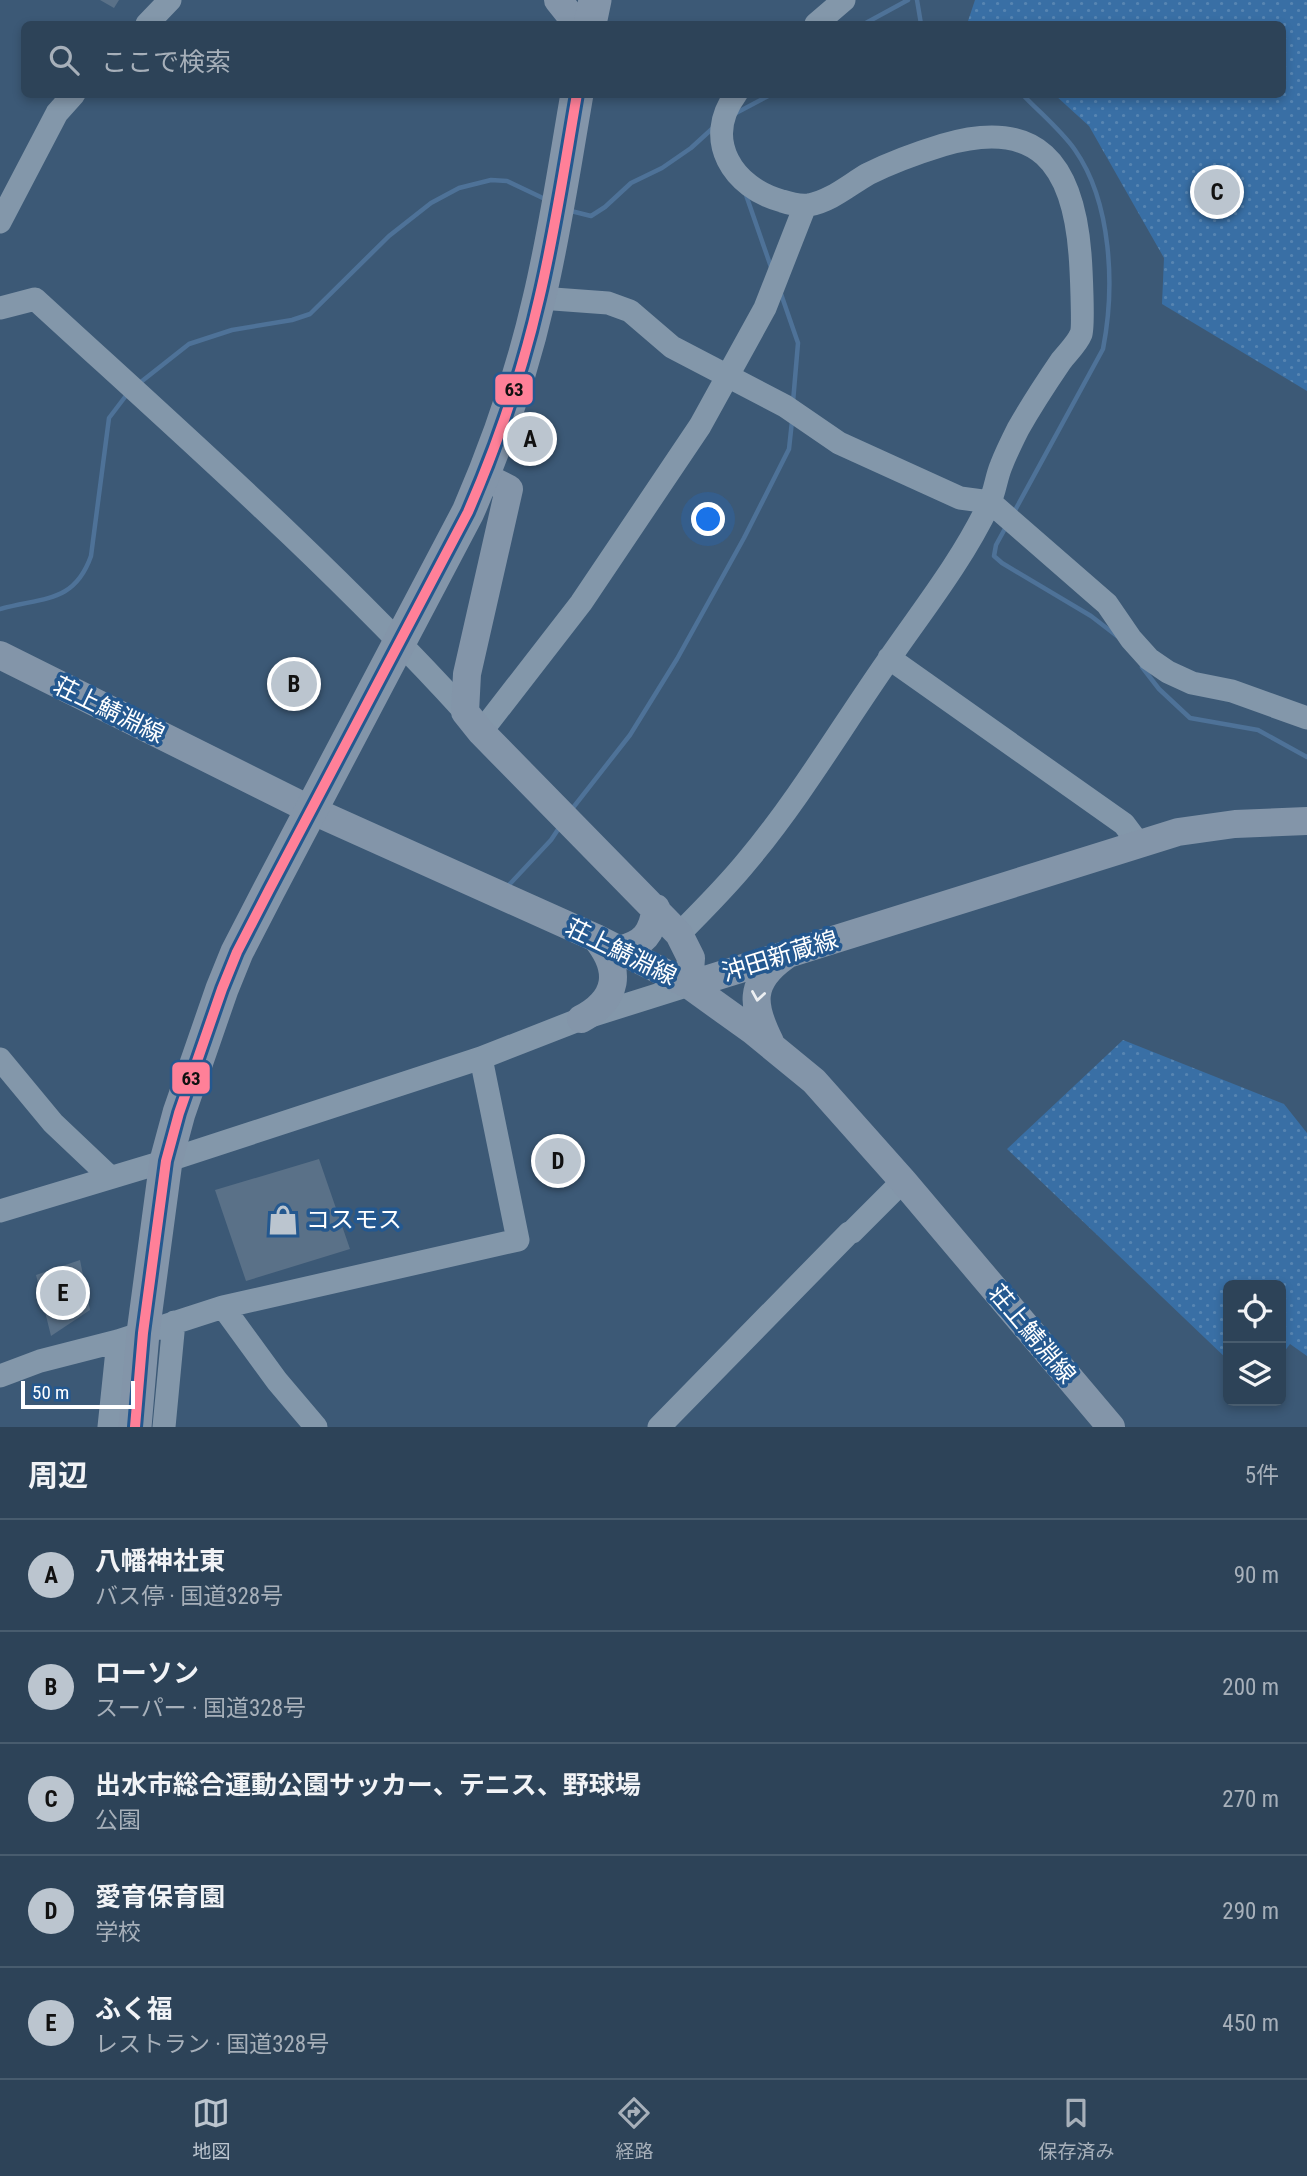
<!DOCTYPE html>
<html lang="ja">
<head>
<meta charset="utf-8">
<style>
  body { margin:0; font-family:"Roboto Condensed","Noto Sans JP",sans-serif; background:#354a5e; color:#f1f3f6 }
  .controls { position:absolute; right:21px; bottom:21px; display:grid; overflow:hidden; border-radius:10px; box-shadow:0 4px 10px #0003 }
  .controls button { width:63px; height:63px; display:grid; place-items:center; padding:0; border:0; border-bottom:2px solid #485c6e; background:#2d4358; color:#f1f3f6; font:35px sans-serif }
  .scale { position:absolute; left:21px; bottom:18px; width:114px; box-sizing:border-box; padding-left:7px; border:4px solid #fff; border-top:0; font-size:19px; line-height:24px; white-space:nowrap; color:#fff; -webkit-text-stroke:5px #24588f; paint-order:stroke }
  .you { position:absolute; left:709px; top:520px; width:24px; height:24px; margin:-18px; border:5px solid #fff; border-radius:50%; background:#1a73e8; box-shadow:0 0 0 10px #1a73e833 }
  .badge { display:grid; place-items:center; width:46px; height:46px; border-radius:50%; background:#bbc5cf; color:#111; font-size:23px; font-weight:700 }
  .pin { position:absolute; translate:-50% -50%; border:4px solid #fff; box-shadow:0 2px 7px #0006 }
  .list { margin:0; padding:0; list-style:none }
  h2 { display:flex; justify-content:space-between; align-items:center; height:91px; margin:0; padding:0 28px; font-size:30px }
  h2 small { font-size:23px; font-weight:400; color:#a7b0ba }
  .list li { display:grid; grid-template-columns:46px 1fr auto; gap:21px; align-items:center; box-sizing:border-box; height:112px; padding:0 28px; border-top:2px solid #485c6e }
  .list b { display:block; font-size:26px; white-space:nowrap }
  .list p { margin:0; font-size:23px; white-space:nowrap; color:#a7b0ba }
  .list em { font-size:23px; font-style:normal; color:#a7b0ba }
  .icon { flex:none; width:38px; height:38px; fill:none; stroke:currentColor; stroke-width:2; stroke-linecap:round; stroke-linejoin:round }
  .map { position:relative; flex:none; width:1307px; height:1427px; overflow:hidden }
  .search { position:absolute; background:#2d4358; box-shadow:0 4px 10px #0003; left:21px; right:21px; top:21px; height:77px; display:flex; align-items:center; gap:18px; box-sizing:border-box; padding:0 24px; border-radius:10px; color:#a7b0ba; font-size:26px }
  .sheet { height:651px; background:#2d4358 }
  nav { display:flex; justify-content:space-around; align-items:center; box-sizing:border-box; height:98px; border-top:2px solid #485c6e; background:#2d4358; font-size:19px; color:#a7b0ba }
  nav a { display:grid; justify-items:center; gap:4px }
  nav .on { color:#bbc5cf }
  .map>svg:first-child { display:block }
</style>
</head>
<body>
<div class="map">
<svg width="1307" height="1427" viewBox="0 0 1307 1427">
  <defs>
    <pattern id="park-dots" width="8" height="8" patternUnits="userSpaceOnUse" patternTransform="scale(1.75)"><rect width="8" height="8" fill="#396fa5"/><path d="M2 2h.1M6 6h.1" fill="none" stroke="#5785b2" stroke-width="1.8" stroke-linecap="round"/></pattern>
  </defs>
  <rect width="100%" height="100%" fill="#3c5976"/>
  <!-- park -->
  <path fill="url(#park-dots)" d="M975 0H1307V391L1162 304 1164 258 1089 126 1055 95 1282 94V24H967Z
    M1123 1040 1284 1104 1307 1133V1356L1290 1344 1281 1356V1285H1228V1360L1007 1149Z"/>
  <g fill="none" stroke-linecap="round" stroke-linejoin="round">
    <!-- stream -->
    <path stroke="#4e7298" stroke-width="4.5" d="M917 0 921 24
      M864 24 908 0
      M736 113 772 94
      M745 192 771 267
      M571 211 591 216 605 207 631 183 662 168 691 148 714 127
      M780 291 798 343 793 402
      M137 385 189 344 232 330 292 320 310 314 389 236 431 203 459 188 491 180 507 181 547 200
      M1013 514 1103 349C1115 288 1112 203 1075 150 1061 130 1039 112 1022 94
      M1007 525 996 545 994 556 1002 563 1091 616 1117 636
      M0 609C42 597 74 604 91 556L109 418 128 393
      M1142 667 1159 689 1190 718 1258 730 1307 757
      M572 809 630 735 677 659 744 538 789 449 792 421
      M507 887 551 840 559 828"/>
  </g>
  <!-- building -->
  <path fill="#5a7188" d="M100 0H119L114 8Z
    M289 662 318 675 295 705 272 692Z
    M319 1159 350 1249 246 1281 215 1190Z
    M80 1260 90 1310 51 1336 36 1275Z"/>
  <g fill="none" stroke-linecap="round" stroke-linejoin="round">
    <!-- minor -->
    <path stroke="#8397aa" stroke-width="23" d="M147 24 170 0
      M816 24 844 0
      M0 222 57 113 74 94
      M540 298 608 303 630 311 672 347 785 406 839 443 960 498 990 502 1107 604 1131 639 1149 659 1168 672 1192 683 1232 691 1307 718
      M0 308 35 299C181 433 331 565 465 712
      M889 658 1124 824 1139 844
      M481 732 581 603 700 426 765 308 805 206
      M679 934C703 910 727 886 748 860 799 799 841 728 887 662 922 611 962 561 989 504 995 492 996 478 1001 466 1006 453 1012 441 1018 429 1031 406 1046 383 1061 361 1067 353 1077 344 1081 334 1084 327 1081 266 1080 254 1073 164 1038 117 943 145 917 153 892 162 868 174 849 185 831 201 809 205 800 206 791 204 782 201 733 188 702 140 736 94
      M0 1059 53 1123 110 1177
      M0 1211 166 1161 481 1058 581 1019 689 985
      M223 1307 277 1381 316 1427
      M0 1376 40 1361 118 1341 223 1307 518 1240 481 1058
      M109 1427 118 1341
      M164 1427 174 1322
      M659 1427 849 1233 852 1232 903 1181"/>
    <!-- major -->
    <path stroke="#8395a9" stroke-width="28" d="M558 0 574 20 582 24
      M483 476 509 489 467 674 465 712 481 732 679 934 691 958 689 985 1178 832 1235 824 1307 821
      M0 655 311 810 596 938 689 985 753 1031 814 1081 903 1181 1111 1427
      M619 950C644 944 652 934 656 908
      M581 1019C619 999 622 970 596 938
      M770 1042C752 1006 748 983 784 957"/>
    <!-- highway -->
    <path stroke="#8395a9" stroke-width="33" d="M590 24 595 0
      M135 1427 143 1333 166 1161 179 1113 222 989 237 952 269 890 468 512C498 443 522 373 539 299 555 232 565 163 577 94"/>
    <!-- bus-1 casing -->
    <g stroke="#24588f" stroke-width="16">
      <path id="bus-1" d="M135 1427 143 1333 166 1161 179 1113 222 989 237 952 269 890 468 512C498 443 522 373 539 299 555 232 565 163 577 94"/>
    </g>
    <!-- bus-1 -->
    <use href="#bus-1" stroke="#ff8098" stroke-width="10"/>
  </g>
  <!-- one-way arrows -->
  <defs><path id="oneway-chevron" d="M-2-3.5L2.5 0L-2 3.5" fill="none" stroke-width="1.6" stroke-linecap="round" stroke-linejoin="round" transform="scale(1.75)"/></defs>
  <use stroke="#eceff2" href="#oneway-chevron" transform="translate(758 996) rotate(99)"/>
  <!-- icons -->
  <defs>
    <g id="shop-bare" transform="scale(2.415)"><path d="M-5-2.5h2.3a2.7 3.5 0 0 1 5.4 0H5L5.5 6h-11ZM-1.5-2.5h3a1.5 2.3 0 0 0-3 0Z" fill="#bbc5cf" stroke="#24588f" stroke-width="2.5" paint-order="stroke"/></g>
  </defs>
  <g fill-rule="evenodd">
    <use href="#shop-bare" x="283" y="1220"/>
  </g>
  <g text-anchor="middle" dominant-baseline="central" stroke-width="7" stroke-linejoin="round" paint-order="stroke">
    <!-- street labels -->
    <g font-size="24" fill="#fff" stroke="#24588f">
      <text transform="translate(109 710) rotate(26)">荘上鯖淵線</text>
      <text transform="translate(621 952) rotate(26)">荘上鯖淵線</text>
      <text transform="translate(780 956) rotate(-17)">沖田新蔵線</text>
      <text transform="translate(1032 1334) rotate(50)">荘上鯖淵線</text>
    </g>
    <!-- poi labels -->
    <g font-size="24" fill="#fff" stroke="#24588f" text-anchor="start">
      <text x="306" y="1220">コスモス</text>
    </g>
  </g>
  <g stroke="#24588f" stroke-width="2.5">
    <rect x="494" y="373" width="40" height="33" rx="7" fill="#ff8098"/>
    <rect x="171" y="1061" width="40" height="34" rx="7" fill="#ff8098"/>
  </g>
  <g font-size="19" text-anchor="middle" font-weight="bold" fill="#111">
    <text x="514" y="396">63</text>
    <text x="191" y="1085">63</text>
  </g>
</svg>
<div class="controls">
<button><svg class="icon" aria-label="locate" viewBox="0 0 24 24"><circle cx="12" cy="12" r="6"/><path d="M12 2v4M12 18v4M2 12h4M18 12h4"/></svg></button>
<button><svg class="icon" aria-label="layers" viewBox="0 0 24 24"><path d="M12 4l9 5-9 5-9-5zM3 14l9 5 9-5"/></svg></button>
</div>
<div class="scale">50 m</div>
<div class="you"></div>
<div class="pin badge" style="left:530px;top:439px">A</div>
<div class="pin badge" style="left:294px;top:684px">B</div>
<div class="pin badge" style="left:1217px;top:192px">C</div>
<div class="pin badge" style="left:558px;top:1161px">D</div>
<div class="pin badge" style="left:63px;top:1293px">E</div>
<div class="search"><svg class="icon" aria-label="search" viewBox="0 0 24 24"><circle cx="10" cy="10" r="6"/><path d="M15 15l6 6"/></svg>ここで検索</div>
</div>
<section class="sheet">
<h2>周辺<small>5件</small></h2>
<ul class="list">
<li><span class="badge">A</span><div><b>八幡神社東</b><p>バス停 · 国道328号</p></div><em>90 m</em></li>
<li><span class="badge">B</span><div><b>ローソン</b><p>スーパー · 国道328号</p></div><em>200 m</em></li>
<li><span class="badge">C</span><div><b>出水市総合運動公園サッカー、テニス、野球場</b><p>公園</p></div><em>270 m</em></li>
<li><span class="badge">D</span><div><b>愛育保育園</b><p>学校</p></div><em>290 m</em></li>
<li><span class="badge">E</span><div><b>ふく福</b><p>レストラン · 国道328号</p></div><em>450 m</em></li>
</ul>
</section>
<nav>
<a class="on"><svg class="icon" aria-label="map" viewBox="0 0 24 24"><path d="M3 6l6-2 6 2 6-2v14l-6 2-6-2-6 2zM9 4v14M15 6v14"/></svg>地図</a>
<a><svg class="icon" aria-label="directions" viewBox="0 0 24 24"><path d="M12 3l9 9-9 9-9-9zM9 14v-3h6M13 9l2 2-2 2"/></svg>経路</a>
<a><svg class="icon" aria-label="saved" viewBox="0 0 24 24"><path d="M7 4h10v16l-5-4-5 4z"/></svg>保存済み</a>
</nav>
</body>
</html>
